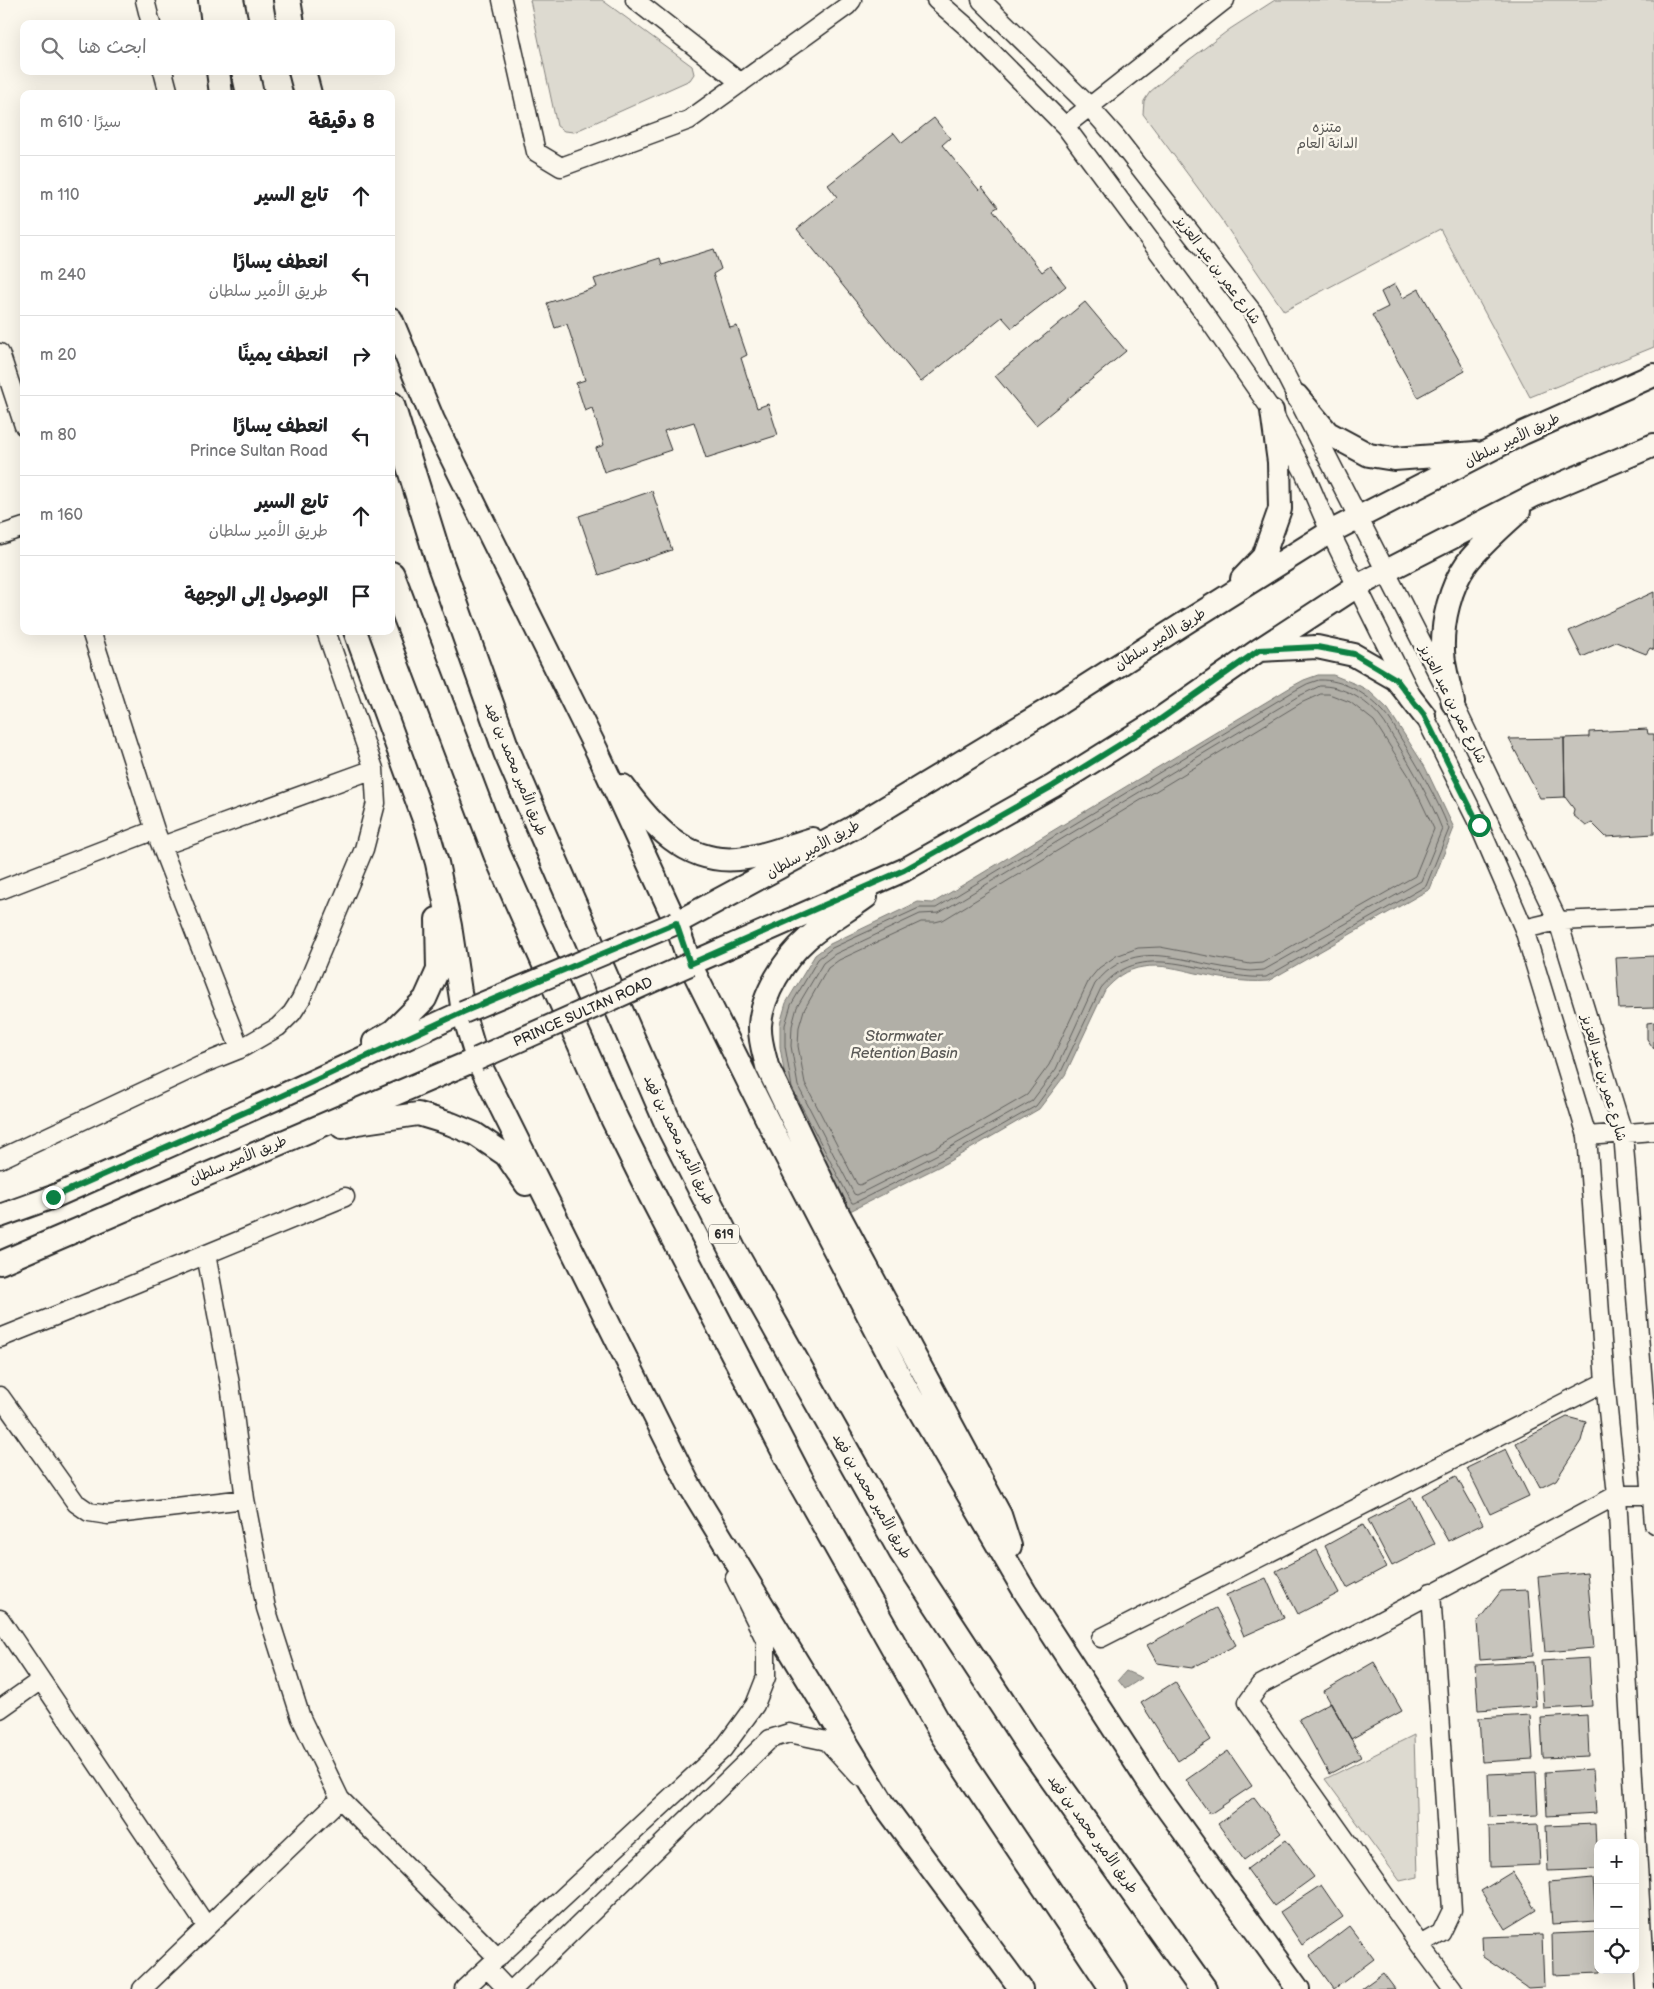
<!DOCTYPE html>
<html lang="ar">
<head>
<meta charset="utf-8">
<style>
  body { margin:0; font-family:"Balsamiq Sans","Playpen Sans Arabic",sans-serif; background:#f2f2f2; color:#202124; direction:rtl }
  .controls { position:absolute; right:15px; bottom:15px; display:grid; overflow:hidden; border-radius:10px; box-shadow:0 5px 20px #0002 }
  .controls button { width:45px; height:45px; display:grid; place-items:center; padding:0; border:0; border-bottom:1px solid #e0e0e0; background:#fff; color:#202124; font:25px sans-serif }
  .stop { position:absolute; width:15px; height:15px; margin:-11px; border:4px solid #0b8043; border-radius:50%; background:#fff }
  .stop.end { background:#0b8043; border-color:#fff; box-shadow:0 1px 5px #0008 }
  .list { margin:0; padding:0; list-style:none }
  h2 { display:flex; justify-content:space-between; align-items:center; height:65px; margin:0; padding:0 20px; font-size:21px }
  h2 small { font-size:16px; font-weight:400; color:#757577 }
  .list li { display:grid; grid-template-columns:32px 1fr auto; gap:15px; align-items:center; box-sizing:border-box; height:80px; padding:0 20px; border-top:1px solid #e0e0e0 }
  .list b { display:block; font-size:19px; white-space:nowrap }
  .list p { margin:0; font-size:16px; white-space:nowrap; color:#757577 }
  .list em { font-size:16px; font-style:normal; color:#757577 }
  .icon { flex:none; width:28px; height:28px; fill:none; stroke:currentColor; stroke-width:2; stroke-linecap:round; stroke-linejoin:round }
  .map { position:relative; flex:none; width:1654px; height:1989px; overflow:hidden; direction:ltr }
  .search { position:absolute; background:#fff; box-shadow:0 5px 20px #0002; left:20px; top:20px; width:375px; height:55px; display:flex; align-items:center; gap:12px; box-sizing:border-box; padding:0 18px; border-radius:10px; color:#757577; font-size:19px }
  .panel { position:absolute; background:#fff; box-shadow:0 5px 20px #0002; left:20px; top:90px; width:375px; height:545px; border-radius:10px; direction:rtl }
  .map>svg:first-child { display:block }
</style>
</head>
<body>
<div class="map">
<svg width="1654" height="1989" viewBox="0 0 1654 1989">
  <rect width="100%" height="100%" fill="#fbf7ec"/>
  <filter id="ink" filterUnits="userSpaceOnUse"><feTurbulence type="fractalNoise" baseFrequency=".02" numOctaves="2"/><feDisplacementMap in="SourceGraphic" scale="10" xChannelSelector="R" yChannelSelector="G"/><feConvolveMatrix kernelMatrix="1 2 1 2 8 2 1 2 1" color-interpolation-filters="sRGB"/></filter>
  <g filter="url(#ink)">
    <!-- green -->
    <path fill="#dddad0" stroke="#84827e" d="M530 0H602L692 66 694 74 690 80 574 132 564 131 557 126Z
      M1275 0H1654V347L1530 397 1440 229 1284 311 1221 219 1143 114 1144 101 1150 92 1177 69 1230 29Z
      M1414 1735 1418 1877 1400 1881 1325 1779Z"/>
    <!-- water -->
    <path fill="#b1afa7" stroke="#7b7a75" d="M1318 675H1333L1358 685 1369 691 1388 709 1425 767 1454 828 1430 889 1268 981C1243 983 1220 978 1196 973 1179 969 1161 964 1143 967 1127 969 1115 979 1105 990L1065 1075 1039 1109 946 1163 850 1211 787 1089 780 1047V1024L786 1003 815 955 830 944 918 902 933 903 1291 687 1304 680Z
      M1126 1671 1142 1678 1125 1689 1118 1680Z"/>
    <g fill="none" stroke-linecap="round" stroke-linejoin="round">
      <!-- shore -->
      <path stroke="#61605d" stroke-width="1" d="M1319 680C1343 679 1367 694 1383 711 1390 718 1395 728 1400 737 1418 766 1436 796 1449 829L1426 886 1266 977C1210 981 1145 934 1101 988L1061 1072 1036 1106 943 1159 854 1203H852L792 1088 785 1046V1025L791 1005 818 959 832 948 919 908H936L1294 691 1307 684Z
        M1320 686C1341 685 1367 700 1380 717 1387 725 1391 735 1397 743 1414 771 1430 799 1442 829L1421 881 1264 970 1250 971C1232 969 1214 966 1197 962 1156 953 1124 948 1095 984L1056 1069 1032 1101 940 1153 857 1195 854 1194 798 1086 791 1046 792 1026 797 1007 823 963 835 954 920 914 939 913 1297 697Z
        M1321 694H1329L1350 702 1374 721 1409 776 1434 829 1415 876 1262 963 1250 964 1160 947 1138 948 1116 956 1099 968 1089 980 1049 1065 1027 1095 937 1147 860 1185 857 1184 805 1083 798 1046 799 1027 804 1010 828 968 839 960 921 922H935L943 920 1301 703Z"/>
    </g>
    <!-- building -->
    <path fill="#c7c4bc" stroke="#2b2b2b" d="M934 118 950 138 942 145 979 190 982 187 998 207 993 210 1042 272 1050 266 1066 286 1012 328 1002 317 921 382 797 229 837 197 828 185 894 133 902 143Z
      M714 249 721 269 713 274 730 328 737 326 747 355 741 358 757 408 768 404 778 435 706 458 694 422 664 431 671 450 604 472 596 448 604 445 592 408 585 411 576 383 585 380 567 324 555 328 547 303 597 287 594 279 660 258 662 265Z
      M1395 284 1403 298 1419 289 1465 371 1418 397 1372 315 1388 307 1381 292Z
      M1085 302 1126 351 1036 425 995 376Z
      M652 491 672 550 599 575 579 516Z
      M1654 592V650L1650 648 1646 654 1616 642 1582 657 1569 631Z
      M1647 729 1648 734H1654V834L1606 837 1592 823 1586 826 1573 815 1574 809 1565 797 1564 738 1589 737V732Z
      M1564 738 1565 797 1540 798 1509 739Z
      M1654 956V1008L1619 1009 1616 958Z
      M1654 1022V1049L1647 1039V1023Z
      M1567 1417 1586 1422 1581 1441 1556 1480 1540 1488 1516 1443Z
      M1506 1449 1529 1496 1490 1514 1467 1468Z
      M1456 1476 1483 1524 1448 1541 1422 1495Z
      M1411 1498 1435 1544 1392 1566 1368 1520Z
      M1363 1525 1386 1567 1347 1588 1325 1546Z
      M1317 1550 1339 1593 1298 1614 1276 1571Z
      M1587 1572 1594 1648 1545 1652 1538 1577Z
      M1266 1578 1284 1618 1244 1636 1226 1595Z
      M1528 1590 1533 1656 1480 1660 1477 1622 1501 1591Z
      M1216 1608 1236 1645 1192 1668 1157 1663 1147 1645Z
      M1589 1658 1592 1706 1544 1709 1541 1661Z
      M1374 1662 1402 1711 1351 1739 1324 1691Z
      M1533 1662 1536 1706 1478 1710 1475 1665Z
      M1175 1682 1211 1740 1178 1761 1141 1703Z
      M1331 1702 1361 1757 1329 1774 1299 1719Z
      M1530 1715 1533 1759 1482 1762 1479 1718Z
      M1587 1715 1589 1756 1543 1758 1541 1718Z
      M1228 1751 1252 1786 1210 1814 1186 1780Z
      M1593 1769 1596 1813 1547 1816 1545 1772Z
      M1536 1772 1538 1815 1490 1817 1488 1774Z
      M1254 1797 1281 1833 1244 1860 1218 1824Z
      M1538 1824 1540 1865 1490 1867 1489 1826Z
      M1595 1824 1597 1869 1548 1871 1546 1826Z
      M1286 1840 1314 1877 1274 1906 1247 1869Z
      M1512 1872 1536 1910 1505 1929 1481 1891Z
      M1593 1878 1596 1921 1552 1924 1549 1882Z
      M1321 1885 1343 1917 1302 1945 1280 1912Z
      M1349 1926 1374 1959 1334 1989 1310 1956Z
      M1598 1932V1970H1600V1973L1553 1975 1552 1934Z
      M1542 1935 1544 1987 1528 1988 1483 1957 1482 1937Z
      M1383 1973 1395 1989H1361Z"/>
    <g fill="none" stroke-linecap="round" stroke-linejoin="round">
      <!-- minor casing -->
      <g stroke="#2b2b2b" stroke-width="21">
        <path id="minor" d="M145 0 151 24
          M502 0 536 152 561 167 689 120 847 6 852 0
          M635 0 741 83
          M936 0 967 27 1065 126 1204 313 1272 411 1305 474 1330 532 1413 699 1424 715 1479 825 1524 929 1587 1136 1605 1382 1617 1495 1645 1989
          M981 0 1086 103 1116 137 1255 315 1458 713 1558 921 1623 1133 1654 1524
          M163 71 169 94
          M1065 126 1225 0
          M0 353 24 426
          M0 535 24 527
          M91 631 155 830 240 1049
          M162 846 374 769
          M0 890 155 830
          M1524 929 1558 921 1654 917
          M1587 1136 1654 1131
          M0 1159 200 1065 240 1049 278 1027 292 1013 301 999 364 849 376 803 374 769 326 631
          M206 1254 230 1384 245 1499 266 1608 301 1718 340 1799 498 1958
          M0 1338 100 1298 345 1197
          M0 1396 76 1503 89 1512 108 1515 245 1499
          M0 1619 207 1927
          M1101 1638 1605 1382
          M0 1709 41 1680
          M1420 1945 1441 1933 1452 1910 1431 1592
          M487 1968 507 1989
          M142 1989 340 1799
          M464 1989 723 1749 755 1705 766 1677V1641L735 1578
          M513 1989 770 1739 789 1733 827 1741 859 1776
          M1453 1989 1420 1945 1248 1702 1260 1685 1617 1495H1652"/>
      </g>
      <!-- major casing -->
      <g stroke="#2b2b2b" stroke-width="26">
        <path id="major" d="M210 0 213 24
          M218 71 221 94
          M391 319 433 420 597 751 676 923 690 964 772 1129 905 1386 1025 1592 1151 1786 1298 1989
          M1297 396 1328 433 1369 455 1394 459 1476 453
          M1242 579 1263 557 1280 509 1279 462 1272 411
          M355 631 426 825 437 863 450 926 463 1012 477 1059 688 1483 885 1806 1021 1989
          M1260 650 1317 647 1354 655 1396 679 1424 715
          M1453 703C1450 686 1443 668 1443 650 1442 621 1450 587 1467 563 1482 544 1501 528 1519 511
          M623 786C651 824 685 864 738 859 763 857 788 846 812 839
          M866 897C847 911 825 923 807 939 785 958 762 995 760 1025 759 1039 764 1053 767 1066L834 1206 1000 1515 1010 1546
          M676 923 854 827 1061 702 1188 621 1330 532 1523 433 1654 375
          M690 964 904 870 1053 786 1157 721 1259 650 1357 586 1535 495 1654 445
          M374 1042 393 1031 425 999 438 970 437 919
          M342 1127 357 1123 418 1114 451 1124 475 1134 506 1155 526 1184
          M0 1216 53 1197 277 1098 463 1012
          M0 1263 477 1059"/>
      </g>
      <!-- highway casing -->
      <g stroke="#2b2b2b" stroke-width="30">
        <path id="highway" d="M230 0 235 24
          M287 0 291 24
          M245 71 250 94
          M302 71 308 94
          M391 405 440 563 507 752 669 1125 732 1249 902 1551 1030 1746 1203 1989
          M391 575 497 854 614 1118 651 1193 799 1478 944 1735 1114 1989"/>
      </g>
      <!-- minor -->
      <use href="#minor" stroke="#fbf7ec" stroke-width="18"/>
      <!-- major -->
      <use href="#major" stroke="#fbf7ec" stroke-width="22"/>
      <!-- highway -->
      <use href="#highway" stroke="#fbf7ec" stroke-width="26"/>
      <!-- major-bridge casing -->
      <g stroke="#2b2b2b" stroke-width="26" stroke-linecap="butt">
        <path id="major-bridge" d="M463 1012 676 923
          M477 1059 690 964"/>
      </g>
      <!-- major-bridge -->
      <use href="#major-bridge" stroke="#fbf7ec" stroke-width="22"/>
    </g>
  </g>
  <g fill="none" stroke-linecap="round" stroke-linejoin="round" filter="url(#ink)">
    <!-- route -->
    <path stroke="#0b8043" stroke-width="6" d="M53 1197 277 1098 463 1012 676 923 690 964 904 870 1053 786 1158 721 1259 650 1317 647 1354 654 1396 679 1424 715 1479 825"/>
  </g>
  <g text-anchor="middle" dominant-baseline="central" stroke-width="5" stroke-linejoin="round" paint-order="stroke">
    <!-- shield labels -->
    <rect fill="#fbf7ec" stroke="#696865" stroke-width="1" x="709" y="1224.5" width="30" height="19" rx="4"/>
    <g font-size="12" font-weight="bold" fill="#2b2b2b">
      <text x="724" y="1234">619</text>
    </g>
    <!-- park labels -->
    <g font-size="14" fill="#585754" stroke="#fbf7ec">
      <text x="1327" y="127">متنزه<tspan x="1327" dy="16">الدانة العام</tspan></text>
    </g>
    <!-- street labels -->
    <g font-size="14" fill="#2b2b2b" stroke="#fbf7ec">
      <text transform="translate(1218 270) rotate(53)">شارع عمر بن عبد العزيز</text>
      <text transform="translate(1512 440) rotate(-26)">طريق الأمير سلطان</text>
      <text transform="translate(1160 639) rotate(-32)">طريق الأمير سلطان</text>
      <text transform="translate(1453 704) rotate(63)">شارع عمر بن عبد العزيز</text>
      <text transform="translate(516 769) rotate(68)">طريق الأمير محمد بن فهد</text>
      <text transform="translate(813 849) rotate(-29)">طريق الأمير سلطان</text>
      <text transform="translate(583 1012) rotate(-24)">PRINCE SULTAN ROAD</text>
      <text transform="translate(1604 1078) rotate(74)">شارع عمر بن عبد العزيز</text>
      <text transform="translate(679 1140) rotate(64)">طريق الأمير محمد بن فهد</text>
      <text transform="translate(238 1160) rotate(-23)">طريق الأمير سلطان</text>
      <text transform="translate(872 1496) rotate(60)">طريق الأمير محمد بن فهد</text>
      <text transform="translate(1093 1834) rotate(54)">طريق الأمير محمد بن فهد</text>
    </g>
    <!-- water labels -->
    <g font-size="15" font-style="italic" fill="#5a5956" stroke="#fbf7ec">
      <text x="904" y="1036">Stormwater<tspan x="904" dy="17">Retention Basin</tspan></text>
    </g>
  </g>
</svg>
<div class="controls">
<button>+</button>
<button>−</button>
<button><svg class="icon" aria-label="locate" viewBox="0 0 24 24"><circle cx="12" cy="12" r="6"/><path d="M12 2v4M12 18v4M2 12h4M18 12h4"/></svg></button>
</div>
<div class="stop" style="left:1479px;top:825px"></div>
<div class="stop end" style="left:53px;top:1197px"></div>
<div class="search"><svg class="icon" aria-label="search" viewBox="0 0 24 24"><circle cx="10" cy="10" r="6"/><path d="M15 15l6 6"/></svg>ابحث هنا</div>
<section class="panel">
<h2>8 دقيقة<small>سيرًا · 610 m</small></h2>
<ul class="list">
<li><svg class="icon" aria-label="ahead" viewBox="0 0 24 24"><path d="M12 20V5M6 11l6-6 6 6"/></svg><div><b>تابع السير</b></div><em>110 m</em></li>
<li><svg class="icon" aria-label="left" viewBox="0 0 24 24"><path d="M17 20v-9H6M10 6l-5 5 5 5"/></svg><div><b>انعطف يسارًا</b><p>طريق الأمير سلطان</p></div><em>240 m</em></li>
<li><svg class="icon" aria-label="right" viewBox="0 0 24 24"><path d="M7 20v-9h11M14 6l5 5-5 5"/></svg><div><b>انعطف يمينًا</b></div><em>20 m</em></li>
<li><svg class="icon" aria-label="left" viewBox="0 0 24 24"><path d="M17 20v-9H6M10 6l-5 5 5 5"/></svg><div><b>انعطف يسارًا</b><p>Prince Sultan Road</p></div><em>80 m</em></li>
<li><svg class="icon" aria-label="ahead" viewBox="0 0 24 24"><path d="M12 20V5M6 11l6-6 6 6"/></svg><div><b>تابع السير</b><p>طريق الأمير سلطان</p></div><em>160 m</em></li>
<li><svg class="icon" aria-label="arrive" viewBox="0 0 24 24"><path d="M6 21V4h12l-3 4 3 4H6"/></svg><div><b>الوصول إلى الوجهة</b></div></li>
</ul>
</section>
</div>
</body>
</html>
